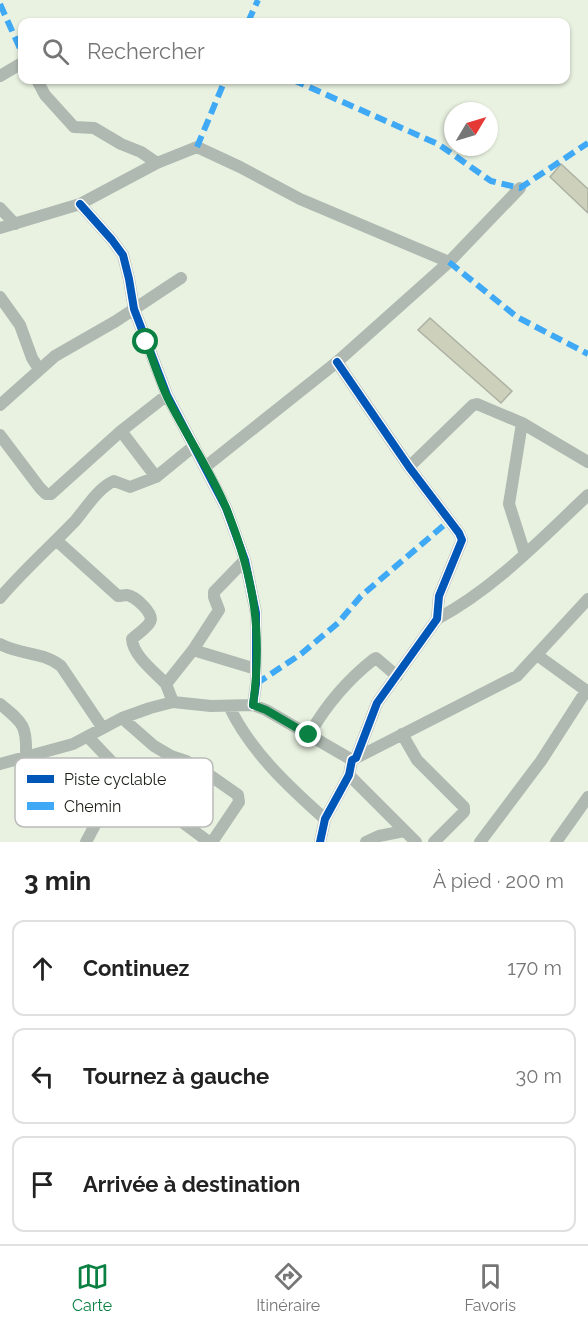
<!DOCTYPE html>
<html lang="fr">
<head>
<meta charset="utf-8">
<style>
  body { margin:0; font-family:Raleway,sans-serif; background:#f6f6f6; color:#222 }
  .compass { position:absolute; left:444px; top:102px; width:54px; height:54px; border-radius:50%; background:#fff; box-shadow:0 2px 4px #0004; rotate:52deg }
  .stop { position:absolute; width:18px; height:18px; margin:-14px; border:4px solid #0b8043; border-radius:50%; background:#fff }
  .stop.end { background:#0b8043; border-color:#fff; box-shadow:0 2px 6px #0008 }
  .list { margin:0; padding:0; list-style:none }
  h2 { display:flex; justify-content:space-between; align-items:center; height:78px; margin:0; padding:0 24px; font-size:26px }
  h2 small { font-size:20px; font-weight:400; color:#767676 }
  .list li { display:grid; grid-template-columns:39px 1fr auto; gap:18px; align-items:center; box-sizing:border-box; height:96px; margin:0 12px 12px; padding:0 12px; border:2px solid #e0e0e0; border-radius:12px }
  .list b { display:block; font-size:22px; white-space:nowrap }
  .list em { font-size:20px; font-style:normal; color:#767676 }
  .icon { flex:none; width:33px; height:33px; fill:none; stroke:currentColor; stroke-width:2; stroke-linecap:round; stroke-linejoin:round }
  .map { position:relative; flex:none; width:588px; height:842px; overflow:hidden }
  .search { position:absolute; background:#fff; box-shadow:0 2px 4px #0004; left:18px; right:18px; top:18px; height:66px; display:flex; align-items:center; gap:15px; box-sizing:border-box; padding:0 21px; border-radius:12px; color:#767676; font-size:22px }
  .sheet { height:402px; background:#fff }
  nav { display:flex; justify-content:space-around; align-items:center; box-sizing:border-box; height:84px; border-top:2px solid #e0e0e0; background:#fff; font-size:16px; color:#767676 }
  nav a { display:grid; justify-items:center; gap:3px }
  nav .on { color:#0b8043 }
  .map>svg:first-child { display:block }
</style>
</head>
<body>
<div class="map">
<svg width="588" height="842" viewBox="0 0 588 842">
  <rect width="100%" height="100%" fill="#e9f2e1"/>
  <!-- building -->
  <path fill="#cdd0ba" stroke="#adb1a3" stroke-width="1.5" d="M561 164 588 189V213L550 177Z
    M430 318 512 391 501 403 418 330Z"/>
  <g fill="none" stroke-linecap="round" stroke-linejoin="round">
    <!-- minor -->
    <path stroke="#afb9b1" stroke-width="12" d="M0 76 22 63
      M37 80 45 95 74 127 94 128 121 144 141 152 157 163
      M80 204 112 240 123 255 129 279 134 309 167 395 226 508 245 560 256 613V684L253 705
      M0 208 15 224
      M0 228 80 204 157 163 197 147 240 167 300 199 449 262
      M0 297 20 325 32 358 39 369
      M0 405 55 356 116 321 181 278
      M522 423 509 504 525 554
      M121 431 156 477
      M0 435 40 488 46 494H51L121 431 167 395
      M205 467 337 362 449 262 520 188
      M409 467 473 405 477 404 522 423 588 462
      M56 540 118 596C121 596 124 595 127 595 135 596 155 614 150 622 146 629 137 634 132 639 133 656 155 672 166 684
      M0 598C23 571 50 547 75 521 86 508 98 488 114 481L130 487 156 477 194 446
      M437 619C495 588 541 539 588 495
      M0 644C19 655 42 651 61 666L102 727
      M193 650 256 669
      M537 655 588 692
      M173 702 166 684 193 650 219 610 214 597V592L245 560
      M0 704C23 723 27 725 26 755
      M229 706C250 751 289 787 325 819
      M122 718 154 746 171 756 186 761 208 774 238 795 239 802 212 842
      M402 734 417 760 464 807V812L434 842
      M309 735C326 705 346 681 374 659L376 658 397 676
      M88 737 132 783 155 802 209 842
      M356 758 517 676 588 599
      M0 764 73 744 122 718 150 708 173 702 211 706 253 705 266 710 352 760
      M349 775 416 842
      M86 842 122 774
      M320 842 325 819 349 775 352 760 356 758 377 703 437 619 439 596 462 540 459 533 409 467 337 362
      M366 842 379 836 404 831
      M480 842 541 761 586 691
      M556 842 588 797"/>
    <!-- quiet -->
    <path stroke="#3fa9f5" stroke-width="6" stroke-dasharray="12 6" stroke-linecap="butt" d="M0 4 22 53
      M248 22 258 0
      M293 80 438 144 491 181 520 188 588 143
      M197 147 225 80
      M449 262 517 317 588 354
      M256 684 301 654 338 623 361 596 450 520"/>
    <!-- cycleway casing -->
    <g stroke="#fff" stroke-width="11">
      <path id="cycleway" d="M80 204 112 240 123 255 129 279 134 309 167 395 226 508 245 560 256 613V684L253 705
        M320 842 325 819 349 775 352 760 356 758 377 703 437 619 439 596 462 540 459 533 409 467 337 362"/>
    </g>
    <!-- cycleway -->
    <use href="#cycleway" stroke="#0057b8" stroke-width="8"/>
  </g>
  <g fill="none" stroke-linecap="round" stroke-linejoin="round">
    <!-- route -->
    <path stroke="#0b8043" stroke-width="8" d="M146 342C153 360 159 379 167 397 186 435 211 471 227 510 254 578 263 632 253 705L266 710 309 735"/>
  </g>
  <!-- legend -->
  <rect x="15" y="758" width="198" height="69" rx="9" fill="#fff" stroke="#bbbcb9" stroke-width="1.5"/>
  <rect x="27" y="775" width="27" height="8" fill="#0057b8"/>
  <rect x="27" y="802" width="27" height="8" fill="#3fa9f5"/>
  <g font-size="16" fill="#1c2117">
    <text x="64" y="785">Piste cyclable</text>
    <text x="64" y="812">Chemin</text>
  </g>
</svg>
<svg class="compass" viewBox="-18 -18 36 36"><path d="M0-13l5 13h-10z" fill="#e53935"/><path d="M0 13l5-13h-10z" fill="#767676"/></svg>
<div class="stop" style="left:146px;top:342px"></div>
<div class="stop end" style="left:309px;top:735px"></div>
<div class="search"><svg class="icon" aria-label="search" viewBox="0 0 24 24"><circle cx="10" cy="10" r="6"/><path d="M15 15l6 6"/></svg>Rechercher</div>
</div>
<section class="sheet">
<h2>3 min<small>À pied · 200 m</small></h2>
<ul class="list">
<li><svg class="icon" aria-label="ahead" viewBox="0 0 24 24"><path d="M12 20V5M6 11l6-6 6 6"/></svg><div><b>Continuez</b></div><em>170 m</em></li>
<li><svg class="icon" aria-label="left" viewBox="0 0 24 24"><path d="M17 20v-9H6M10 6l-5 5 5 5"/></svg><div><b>Tournez à gauche</b></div><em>30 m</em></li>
<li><svg class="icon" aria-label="arrive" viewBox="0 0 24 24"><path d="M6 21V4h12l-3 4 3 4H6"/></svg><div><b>Arrivée à destination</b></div></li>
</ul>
</section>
<nav>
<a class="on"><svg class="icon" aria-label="map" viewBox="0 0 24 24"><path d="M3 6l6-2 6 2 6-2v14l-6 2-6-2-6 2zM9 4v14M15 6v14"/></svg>Carte</a>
<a><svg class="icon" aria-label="directions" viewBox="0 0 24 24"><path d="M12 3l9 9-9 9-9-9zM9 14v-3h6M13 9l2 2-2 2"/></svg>Itinéraire</a>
<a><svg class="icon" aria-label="saved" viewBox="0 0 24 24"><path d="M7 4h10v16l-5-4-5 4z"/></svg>Favoris</a>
</nav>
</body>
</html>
